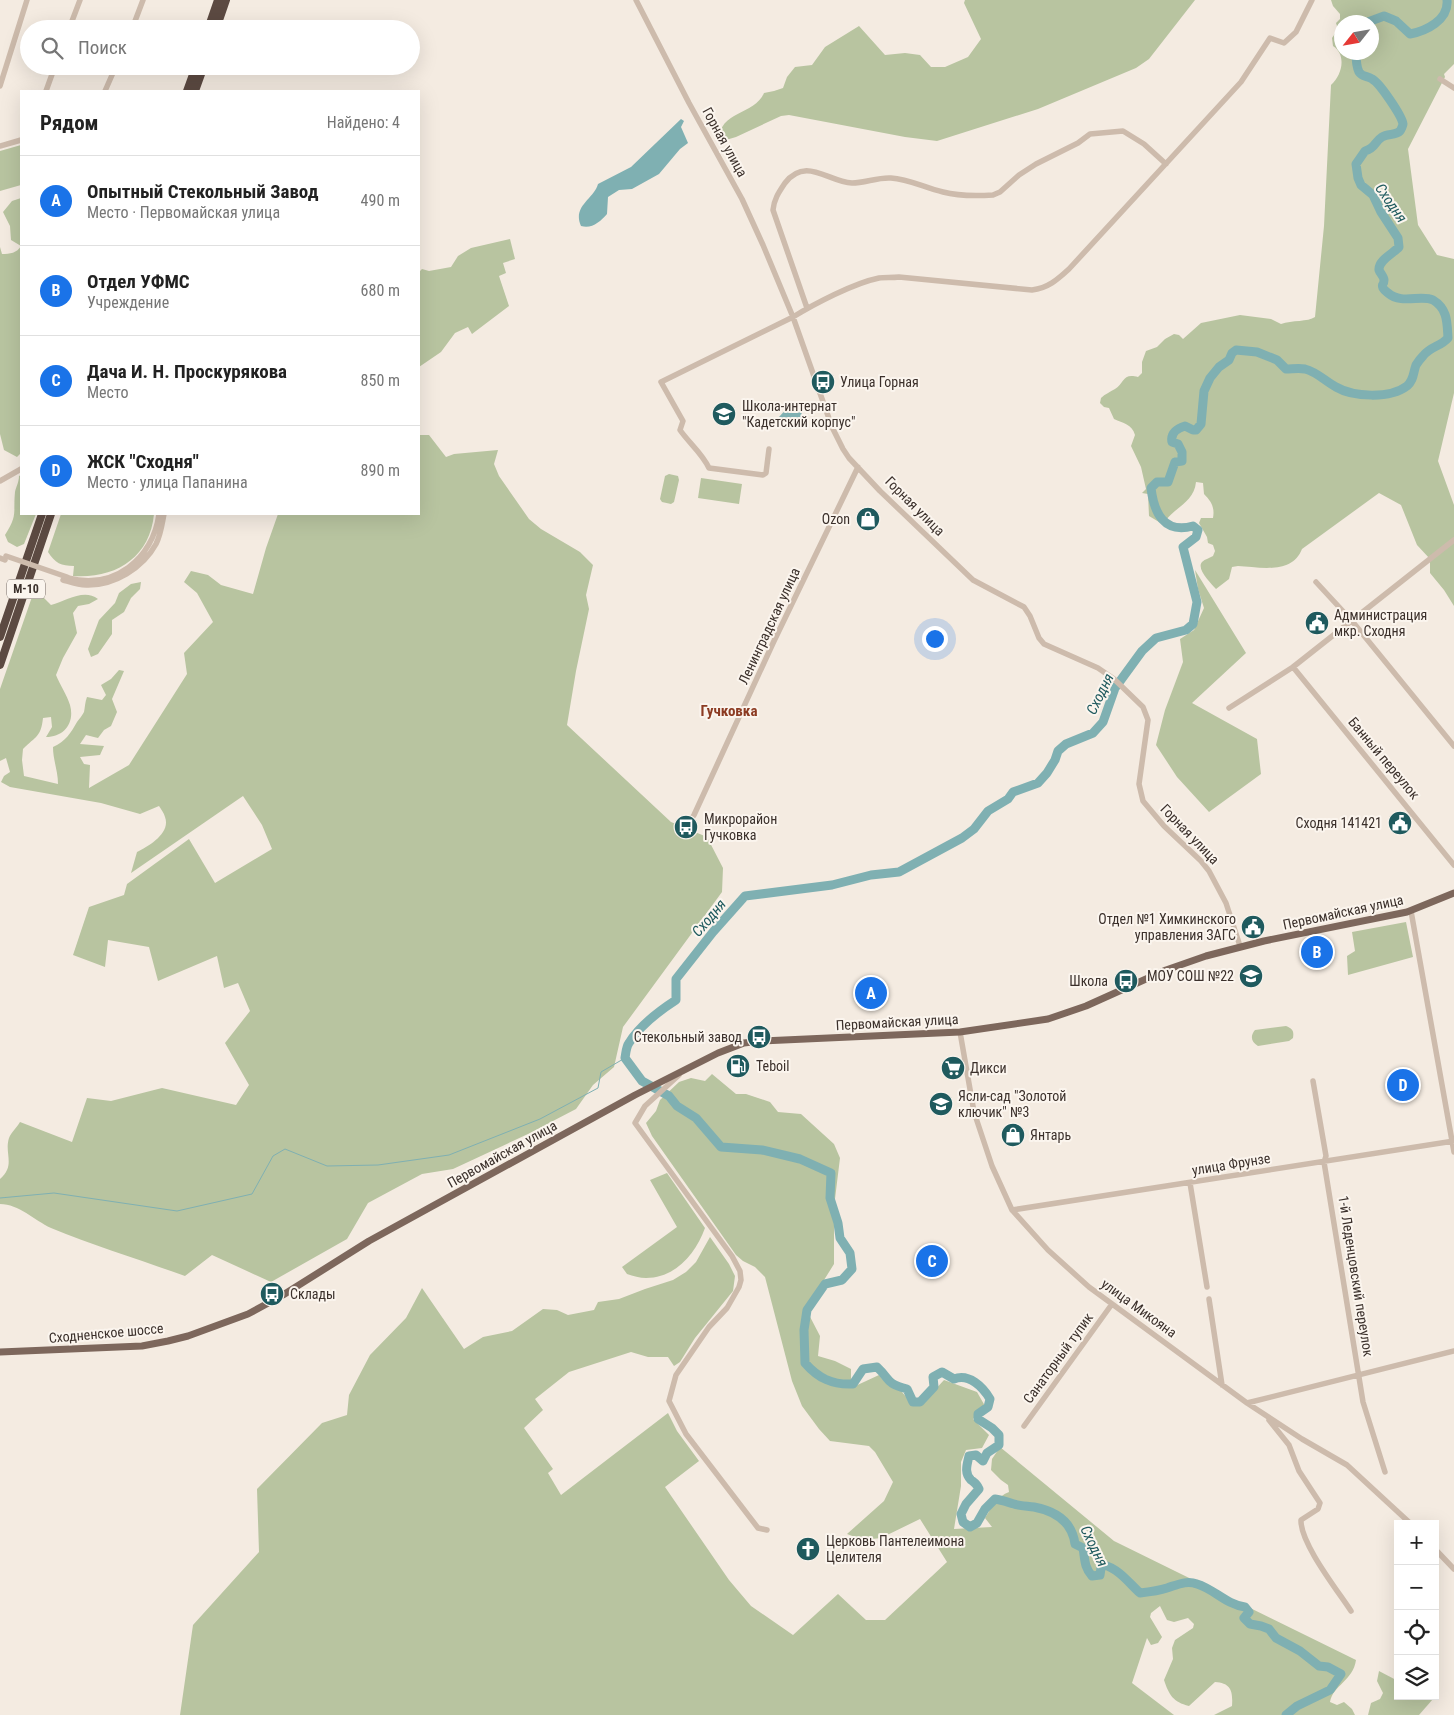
<!DOCTYPE html>
<html lang="ru">
<head>
<meta charset="utf-8">
<style>
  body { margin:0; font-family:"Roboto Condensed",sans-serif; background:#f2f2f2; color:#222 }
  .controls { position:absolute; right:15px; bottom:15px; display:grid; overflow:hidden; border-radius:0px; box-shadow:0 5px 20px #0002 }
  .controls button { width:45px; height:45px; display:grid; place-items:center; padding:0; border:0; border-bottom:1px solid #e0e0e0; background:#fff; color:#222; font:25px sans-serif }
  .compass { position:absolute; left:1334px; top:15px; width:45px; height:45px; border-radius:50%; background:#fff; box-shadow:0 5px 20px #0002; rotate:239deg }
  .you { position:absolute; left:934px; top:638px; width:18px; height:18px; margin:-12px; border:4px solid #fff; border-radius:50%; background:#1a73e8; box-shadow:0 0 0 8px #1a73e833 }
  .badge { display:grid; place-items:center; width:32px; height:32px; border-radius:50%; background:#1a73e8; color:#fff; font-size:16px; font-weight:700 }
  .pin { position:absolute; translate:-50% -50%; border:2px solid #fff; box-shadow:0 1px 5px #0006 }
  .list { margin:0; padding:0; list-style:none }
  h2 { display:flex; justify-content:space-between; align-items:center; height:65px; margin:0; padding:0 20px; font-size:21px }
  h2 small { font-size:16px; font-weight:400; color:#767676 }
  .list li { display:grid; grid-template-columns:32px 1fr auto; gap:15px; align-items:center; box-sizing:border-box; height:90px; padding:0 20px; border-top:1px solid #e0e0e0 }
  .list b { display:block; font-size:19px; white-space:nowrap }
  .list p { margin:0; font-size:16px; white-space:nowrap; color:#767676 }
  .list em { font-size:16px; font-style:normal; color:#767676 }
  .icon { flex:none; width:28px; height:28px; fill:none; stroke:currentColor; stroke-width:2; stroke-linecap:round; stroke-linejoin:round }
  .map { position:relative; flex:none; width:1454px; height:1715px; overflow:hidden }
  .search { position:absolute; background:#fff; box-shadow:0 5px 20px #0002; left:20px; top:20px; width:400px; height:55px; display:flex; align-items:center; gap:12px; box-sizing:border-box; padding:0 18px; border-radius:28px; color:#767676; font-size:19px }
  .panel { position:absolute; background:#fff; box-shadow:0 5px 20px #0002; left:20px; top:90px; width:400px; height:425px; border-radius:0px }
  .map>svg:first-child { display:block }
</style>
</head>
<body>
<div class="map">
<svg width="1454" height="1715" viewBox="0 0 1454 1715">
  <rect width="100%" height="100%" fill="#f4ebe1"/>
  <!-- green -->
  <path fill="#b8c4a0" fill-rule="evenodd" d="M965 0H1195L1149 59 1136 68 1038 109 937 141 905 137 789 115 781 116 736 137 719 142C718 110 754 116 764 93L774 91 783 88 787 77 795 67 812 65 825 47 859 26 885 55 905 53 920 55 931 67H945L968 57 981 39 964 3Z
    M1331 0H1454V64L1444 74 1445 77 1408 149 1418 225 1437 255 1454 259V393L1438 461 1454 505V606L1444 590 1430 573V559L1417 545 1401 505 1379 493 1302 549C1292 575 1259 567 1238 566L1232 567 1229 579 1216 589C1211 583 1196 569 1202 562 1205 559 1210 558 1213 556L1215 551 1213 545 1208 543 1207 537 1199 523 1201 518H1213C1215 507 1211 501 1204 494L1203 483 1196 482C1194 503 1174 507 1164 523L1159 522 1149 516 1148 494 1142 493 1146 489 1141 467 1131 446 1135 435C1132 424 1123 423 1114 419L1109 408 1104 407 1100 403 1101 398C1105 394 1110 392 1115 389 1125 383 1122 373 1138 377L1142 373V362L1146 351 1157 347 1165 339 1174 334 1179 335 1183 339 1201 323 1240 315 1271 319 1281 324C1292 320 1308 322 1315 317L1324 226 1331 85C1342 75 1347 55 1333 46L1332 38 1338 29 1336 23 1340 19V14L1333 6ZM1342 22H1372V52H1342Z
    M21 145V185L0 191V151Z
    M21 198V453L17 457 4 450 0 434V247L2 254C10 254 17 253 21 246L11 240 10 226 3 212 12 201Z
    M510 239 515 259 503 263 506 273 499 276 509 306 472 334 468 327 455 333 441 352 419 367V272L422 269 429 271 451 267 458 256 471 248Z
    M419 435H429L446 457 454 454 498 450 494 464 499 476 529 519 541 529 580 552 593 565 586 595 589 609 576 671 567 725 671 822 707 837 723 868 722 892 623 1027 614 1067 593 1085 576 1109 528 1134 453 1169 422 1174 368 1203 347 1239 271 1282 212 1255 185 1276C141 1260 94 1246 51 1228 34 1220 19 1204 0 1204V1179C16 1165 4 1154 9 1138 11 1133 17 1127 20 1122L72 1142 87 1098 111 1101 162 1088 236 1105 249 1085 225 1043 250 1011 238 983 224 988 217 956 158 981 149 947 108 940 105 967 73 955 89 907 124 895 127 884 189 839 215 883 272 849 262 825 243 796 131 873 137 852C149 846 171 833 165 817 164 813 161 809 159 806L140 814 101 803 10 787 1 782 4 776 10 772 6 758 0 761V689L33 594 36 590 51 605C66 601 84 588 98 599L89 604 78 606 73 613 77 633 63 658 56 675C60 685 67 695 70 705 75 723 64 737 46 737L52 727 51 717 43 718C41 737 36 736 23 749L22 760 24 776 58 784C58 771 53 760 53 747 66 741 70 734 77 722 79 719 82 716 84 712 85 707 85 702 87 697L102 700 106 695 101 685 111 679 119 670 124 671 112 699 117 712 111 726 104 730 98 738 86 735 80 744 104 746 100 755 80 757 84 764 90 765 89 788 129 765 187 674 184 653 213 622 197 593 184 582 191 571 208 575 221 585 253 594 266 548 278 514H419Z
    M669 474 678 476 679 480 674 502 671 504 662 502 660 499 665 476Z
    M21 475V514H36L24 544 17 547 8 542 5 535C18 515 13 513 15 492 16 487 19 482 19 476Z
    M701 478 742 484 739 504 698 498Z
    M61 514H154C150 558 115 579 73 576L74 566C61 566 55 563 48 552Z
    M1195 570 1246 653 1192 703 1257 739 1261 774 1209 812 1177 777 1156 745 1165 710 1183 662 1180 639 1194 630 1204 608 1198 589Z
    M141 582 140 589 131 598 124 612 112 620V634L98 654 91 657 88 649 99 620 115 603 119 593 131 584Z
    M1406 922 1413 957 1348 975 1347 956 1355 951 1352 932Z
    M1286 1026C1293 1029 1294 1031 1293 1038L1289 1041 1258 1046C1251 1042 1250 1036 1255 1030Z
    M712 1074 736 1094H746L770 1102 778 1112 801 1114 834 1144 840 1158 834 1207V1264L806 1309 820 1336 818 1356 835 1361 851 1369V1388L879 1375C887 1385 888 1383 898 1389 908 1396 906 1402 922 1404L944 1380 977 1392 985 1406 973 1419 989 1435 982 1448 966 1450 961 1462V1486L954 1529 992 1527 985 1518C991 1508 998 1496 1009 1492L1008 1485 1001 1480 991 1470 992 1459 1000 1447 1114 1541 1356 1660C1353 1681 1333 1685 1330 1702L1337 1705 1344 1702 1352 1709 1355 1715H1214L1232 1706C1233 1691 1231 1683 1215 1682L1189 1706C1173 1702 1169 1695 1164 1680L1173 1659 1172 1648 1175 1640 1193 1628 1194 1624 1188 1618 1174 1622 1167 1620 1160 1606 1151 1613 1150 1617 1162 1637 1158 1643 1151 1645 1147 1638 1132 1683 1174 1715H180L193 1625 259 1552 257 1489 322 1423 347 1415 349 1395 370 1355 406 1318 422 1288 464 1349 483 1337 512 1331 543 1309 557 1310 568 1315 594 1310 598 1302 619 1299 645 1289 673 1280 686 1272 696 1262 710 1237 729 1264 735 1276 733 1291 695 1338 680 1362 674 1366 668 1357H648L631 1352 569 1372 535 1399 543 1410 524 1428 553 1469 548 1473 561 1495 668 1413 677 1431 699 1461 665 1487 729 1580 751 1606 793 1635 838 1594 866 1620H885L947 1562 920 1519 881 1538 863 1540 847 1534 884 1501 893 1482 875 1452 869 1446 830 1441 819 1429 802 1406 792 1381 765 1277 755 1267 743 1261 736 1255 652 1136 646 1123 656 1111 660 1100 679 1082 691 1078 705 1081Z
    M667 1173 705 1228C696 1253 676 1278 646 1278 640 1278 633 1276 627 1274L622 1267 677 1227 650 1180Z
    M1379 1671 1398 1681V1696H1428L1433 1699 1419 1715H1368L1371 1703 1380 1699 1383 1693 1377 1681Z"/>
  <!-- water -->
  <path fill="#7fb0b2" d="M681 119 684 121 681 127 688 143 680 149 659 174 632 189 619 190 608 197 607 214C600 222 592 229 581 226 572 206 594 199 598 184L631 167Z
    M796 405C803 412 804 418 800 427L791 429 783 428 779 417 789 406Z"/>
  <g fill="none" stroke-linecap="round" stroke-linejoin="round">
    <!-- stream -->
    <path stroke="#7fb0b2" stroke-width="1" d="M0 1198 54 1193 177 1211 252 1194 273 1156 285 1149 327 1166 378 1165 449 1155 540 1119 598 1088 601 1072 625 1058"/>
    <!-- river -->
    <path stroke="#7fb0b2" stroke-width="9" d="M1368 22 1384 16 1396 21 1410 34C1426 31 1449 20 1447 0
      M1286 1715 1297 1706 1330 1690 1341 1674 1328 1667 1319 1666 1300 1651 1276 1638 1269 1629 1261 1626 1250 1624 1244 1618 1249 1612 1245 1607C1227 1605 1214 1589 1197 1584 1186 1580 1177 1585 1167 1588 1158 1591 1149 1592 1140 1593 1129 1583 1119 1569 1104 1565L1101 1568 1100 1575 1092 1576C1084 1567 1085 1559 1083 1548L1075 1544C1072 1521 1055 1511 1034 1507 1027 1506 1020 1506 1014 1504 1007 1502 1002 1500 995 1499L985 1509 977 1523 970 1527 963 1522 961 1514 966 1504 979 1489C977 1484 975 1483 971 1480 964 1473 967 1465 969 1456L976 1455 983 1461 987 1453 999 1445V1435L992 1428 978 1419V1414L988 1407 990 1399C983 1387 969 1373 954 1379L942 1372 933 1377 934 1387 920 1402H913L907 1389C885 1383 891 1380 877 1367L863 1369 853 1384C832 1385 818 1378 805 1363L804 1330 807 1310 825 1284 842 1280 852 1269 850 1253 840 1238 838 1223 830 1198 831 1173 800 1159 762 1150 721 1147 696 1118 677 1106 669 1096 642 1081 625 1058C626 1053 626 1047 629 1043 640 1025 659 1011 676 1000V979L713 932 745 896 832 885 871 875 899 872 962 838 974 829 988 811 1008 799 1013 792 1038 783 1047 773 1055 760 1058 751 1066 744 1093 733 1103 722 1115 688 1142 651 1156 638 1186 630 1193 624 1197 602 1183 547 1196 537 1198 530 1193 526C1164 534 1154 513 1151 488L1157 482H1168L1175 462 1182 461V452L1178 444 1172 442C1170 433 1178 428 1185 426L1193 430H1196L1201 424 1204 391 1210 378 1219 367 1229 360 1232 353 1236 350 1257 352 1277 360 1286 369C1292 369 1299 368 1305 369 1317 372 1325 381 1336 387 1353 397 1390 399 1407 386 1414 380 1413 373 1416 365 1418 362 1421 358 1423 356 1431 346 1440 347 1448 338 1447 323 1448 309 1433 300 1421 294 1402 305 1388 293 1387 292 1384 290 1383 288 1381 283 1384 286 1384 280 1384 277 1380 273 1379 270 1378 260 1394 253 1399 247L1398 238 1381 212 1373 195 1361 185 1358 178 1356 164 1365 151C1376 148 1374 142 1382 137 1388 133 1395 136 1400 131 1401 130 1403 125 1403 124 1402 116 1379 82 1372 79 1368 76 1362 77 1359 72 1356 66 1356 58 1356 52"/>
    <!-- minor -->
    <path stroke="#cdbbac" stroke-width="5.5" d="M636 0 689 103 742 199 763 245 793 317 832 427 843 449 849 458 880 491 973 580 1024 607 1030 616 1039 638 1044 644 1098 668 1114 679 1143 707 1148 720 1139 784 1143 801 1164 826 1201 861 1209 871 1226 903 1240 946
      M69 29 80 0
      M132 29 143 0
      M1440 79 1454 88
      M0 86 27 0
      M46 91 55 66
      M105 91 116 66
      M0 146 21 140
      M807 308 773 210C774 199 779 192 785 183 806 156 828 182 852 183 865 183 878 177 891 178 909 179 925 188 943 192 958 196 977 196 993 195L1000 192 1019 175 1036 164 1078 143 1090 134 1123 131 1144 144 1166 164
      M769 449 766 473 763 475 709 468C702 453 689 443 680 430L683 421 661 382 793 317C814 304 854 283 879 278 885 277 892 278 899 277L1032 290C1048 288 1057 280 1069 269L1241 82 1270 38 1284 43 1296 32 1312 0
      M0 481 21 469
      M0 558 5 560
      M68 578C114 590 153 559 159 514
      M63 580C70 582 78 585 86 585 114 586 143 568 156 544 161 534 162 524 164 514
      M1316 582 1352 621 1454 746
      M1293 667 1454 865
      M1229 708 1293 667 1454 540
      M690 821 694 815 774 641 858 467
      M1411 911 1454 1152
      M960 1032 974 1112 992 1166 1012 1210 1048 1250 1089 1287 1247 1403 1302 1439 1347 1465 1411 1524
      M679 1075 645 1106 635 1123 732 1256 740 1271 741 1280 739 1287 727 1308 709 1327 676 1375 669 1401 686 1434 758 1528 767 1530
      M1313 1081 1326 1156 1324 1162 1363 1402 1385 1472
      M1190 1183 1207 1287
      M1012 1210 1454 1141
      M1209 1299 1222 1385
      M1247 1403 1454 1351
      M1269 1420 1289 1445 1299 1471 1320 1503 1318 1509 1301 1520C1300 1543 1338 1591 1351 1611
      M1024 1426 1112 1304
      M1435 1549 1454 1569"/>
    <!-- major -->
    <path stroke="#7d675c" stroke-width="7" d="M0 1352 142 1346 168 1341 188 1336 248 1314 283 1295 369 1241 635 1095 718 1053 744 1043 760 1041 960 1032 1048 1019 1086 1006 1166 970 1206 956 1264 941 1407 912 1454 893"/>
    <!-- highway -->
    <path stroke="#5c4a42" stroke-width="8" d="M208 29 218 0
      M216 29 226 0
      M187 91 196 66
      M195 91 204 66
      M0 637 42 514
      M0 665 51 514"/>
    <!-- minor-bridge -->
    <path stroke="#cdbbac" stroke-width="5.5" d="M6 556 67 577"/>
  </g>
  <!-- icons -->
  <defs>
    <g id="bus-disc" transform="scale(1.25)"><circle r="9.5" fill="#1f5a5e" stroke="#fbf5ee"/><path d="M-5-6H5V4H4V6H2V4H-2V6H-4V4H-5ZM-3.5-4V0h7V-4ZM-3.5 1.2v1.5H-2V1.2ZM2 1.2v1.5H3.5V1.2Z" fill="#fff"/></g>
    <g id="school-disc" transform="scale(1.25)"><circle r="9.5" fill="#1f5a5e" stroke="#fbf5ee"/><path d="M0-5L7-2L0 1L-7-2ZM-4 1L0 2.5L4 1V4Q0 6-4 4Z" fill="#fff"/></g>
    <g id="shop-disc" transform="scale(1.25)"><circle r="9.5" fill="#1f5a5e" stroke="#fbf5ee"/><path d="M-5-2.5h2.3a2.7 3.5 0 0 1 5.4 0H5L5.5 6h-11ZM-1.5-2.5h3a1.5 2.3 0 0 0-3 0Z" fill="#fff"/></g>
    <g id="civic-disc" transform="scale(1.25)"><circle r="9.5" fill="#1f5a5e" stroke="#fbf5ee"/><path d="M-.6-6.5H3V-4.5H.6V-3L4-1V1h2V6H-6V1h2V-1L-.6-3ZM-1.2 2.5V6h2.4V2.5Z" fill="#fff"/></g>
    <g id="fuel-disc" transform="scale(1.25)"><circle r="9.5" fill="#1f5a5e" stroke="#fbf5ee"/><path d="M-5.5-6h7V0h2V4h1.3V-2.5L3-4.5l.8-.8L6-3V5H2.5V1h-1V6h-7ZM-4.2-4.7v3.2H.2V-4.7Z" fill="#fff"/></g>
    <g id="supermarket-disc" transform="scale(1.25)"><circle r="9.5" fill="#1f5a5e" stroke="#fbf5ee"/><path d="M-6-5.5h2.5l.6 2H6L4.5 2H-2.5L-4.4-4H-6ZM-1.5 3.2a1.3 1.3 0 1 0 .1 0ZM3 3.2a1.3 1.3 0 1 0 .1 0Z" fill="#fff"/></g>
    <g id="church-disc" transform="scale(1.25)"><circle r="9.5" fill="#1f5a5e" stroke="#fbf5ee"/><path d="M-1.2-6h2.4v3.5h3.3v2.4h-3.3V6h-2.4V-.1h-3.3v-2.4h3.3Z" fill="#fff"/></g>
  </defs>
  <g fill-rule="evenodd">
    <use href="#bus-disc" x="823" y="382"/>
    <use href="#school-disc" x="724" y="414"/>
    <use href="#shop-disc" x="868" y="519"/>
    <use href="#civic-disc" x="1317" y="623"/>
    <use href="#civic-disc" x="1400" y="823"/>
    <use href="#bus-disc" x="686" y="827"/>
    <use href="#civic-disc" x="1253" y="927"/>
    <use href="#school-disc" x="1251" y="976"/>
    <use href="#bus-disc" x="1126" y="981"/>
    <use href="#bus-disc" x="759" y="1037"/>
    <use href="#fuel-disc" x="738" y="1066"/>
    <use href="#supermarket-disc" x="953" y="1068"/>
    <use href="#school-disc" x="941" y="1104"/>
    <use href="#shop-disc" x="1013" y="1135"/>
    <use href="#bus-disc" x="272" y="1294"/>
    <use href="#church-disc" x="808" y="1549"/>
  </g>
  <g text-anchor="middle" dominant-baseline="central" stroke-width="4" stroke-linejoin="round" paint-order="stroke">
    <!-- shield labels -->
    <rect fill="#fbf5ee" stroke="#756b66" stroke-width="1" x="7" y="579.5" width="38" height="19" rx="4"/>
    <g font-size="12" font-weight="bold" fill="#3b302b">
      <text x="26" y="589">М-10</text>
    </g>
    <!-- street labels -->
    <g font-size="14" fill="#3b302b" stroke="#fbf5ee">
      <text transform="translate(725 142) rotate(61)">Горная улица</text>
      <text transform="translate(915 506) rotate(45)">Горная улица</text>
      <text transform="translate(769 626) rotate(-65)">Ленинградская улица</text>
      <text transform="translate(1384 758) rotate(50)">Банный переулок</text>
      <text transform="translate(1190 834) rotate(46)">Горная улица</text>
      <text transform="translate(1343 912) rotate(-12)">Первомайская улица</text>
      <text transform="translate(897 1022) rotate(-3)">Первомайская улица</text>
      <text transform="translate(502 1154) rotate(-29)">Первомайская улица</text>
      <text transform="translate(1231 1164) rotate(-9)">улица Фрунзе</text>
      <text transform="translate(1356 1276) rotate(81)">1-й Леденцовский переулок</text>
      <text transform="translate(1139 1308) rotate(36)">улица Микояна</text>
      <text transform="translate(106 1333) rotate(-5)">Сходненское шоссе</text>
      <text transform="translate(1058 1358) rotate(-54)">Санаторный тупик</text>
    </g>
    <!-- poi labels -->
    <g font-size="14" fill="#3b302b" stroke="#fbf5ee" text-anchor="start">
      <text x="840" y="382">Улица Горная</text>
      <text x="742" y="406">Школа-интернат<tspan x="742" dy="16">"Кадетский корпус"</tspan></text>
      <text x="850" y="519" text-anchor="end">Ozon</text>
      <text x="1334" y="615">Администрация<tspan x="1334" dy="16">мкр. Сходня</tspan></text>
      <text x="704" y="819">Микрорайон<tspan x="704" dy="16">Гучковка</tspan></text>
      <text x="1382" y="823" text-anchor="end">Сходня 141421</text>
      <text x="1236" y="919" text-anchor="end">Отдел №1 Химкинского<tspan x="1236" dy="16">управления ЗАГС</tspan></text>
      <text x="1234" y="976" text-anchor="end">МОУ СОШ №22</text>
      <text x="1108" y="981" text-anchor="end">Школа</text>
      <text x="742" y="1037" text-anchor="end">Стекольный завод</text>
      <text x="756" y="1066">Teboil</text>
      <text x="970" y="1068">Дикси</text>
      <text x="958" y="1096">Ясли-сад "Золотой<tspan x="958" dy="16">ключик" №3</tspan></text>
      <text x="1030" y="1135">Янтарь</text>
      <text x="290" y="1294">Склады</text>
      <text x="826" y="1541">Церковь Пантелеимона<tspan x="826" dy="16">Целителя</tspan></text>
    </g>
    <!-- water labels -->
    <g font-size="15" font-style="italic" fill="#1f5a5e" stroke="#fbf5ee">
      <text transform="translate(1391 203) rotate(55)">Сходня</text>
      <text transform="translate(1100 694) rotate(-64)">Сходня</text>
      <text transform="translate(709 918) rotate(-50)">Сходня</text>
      <text transform="translate(1094 1546) rotate(64)">Сходня</text>
    </g>
    <!-- neighbourhood labels -->
    <g font-size="15" font-weight="bold" fill="#8c3b22" stroke="#fbf5ee">
      <text x="729" y="711">Гучковка</text>
    </g>
  </g>
</svg>
<div class="controls">
<button>+</button>
<button>−</button>
<button><svg class="icon" aria-label="locate" viewBox="0 0 24 24"><circle cx="12" cy="12" r="6"/><path d="M12 2v4M12 18v4M2 12h4M18 12h4"/></svg></button>
<button><svg class="icon" aria-label="layers" viewBox="0 0 24 24"><path d="M12 4l9 5-9 5-9-5zM3 14l9 5 9-5"/></svg></button>
</div>
<svg class="compass" viewBox="-18 -18 36 36"><path d="M0-13l5 13h-10z" fill="#e53935"/><path d="M0 13l5-13h-10z" fill="#767676"/></svg>
<div class="you"></div>
<div class="pin badge" style="left:871px;top:993px">A</div>
<div class="pin badge" style="left:1317px;top:952px">B</div>
<div class="pin badge" style="left:932px;top:1261px">C</div>
<div class="pin badge" style="left:1403px;top:1085px">D</div>
<div class="search"><svg class="icon" aria-label="search" viewBox="0 0 24 24"><circle cx="10" cy="10" r="6"/><path d="M15 15l6 6"/></svg>Поиск</div>
<section class="panel">
<h2>Рядом<small>Найдено: 4</small></h2>
<ul class="list">
<li><span class="badge">A</span><div><b>Опытный Стекольный Завод</b><p>Место · Первомайская улица</p></div><em>490 m</em></li>
<li><span class="badge">B</span><div><b>Отдел УФМС</b><p>Учреждение</p></div><em>680 m</em></li>
<li><span class="badge">C</span><div><b>Дача И. Н. Проскурякова</b><p>Место</p></div><em>850 m</em></li>
<li><span class="badge">D</span><div><b>ЖСК &quot;Сходня&quot;</b><p>Место · улица Папанина</p></div><em>890 m</em></li>
</ul>
</section>
</div>
</body>
</html>
